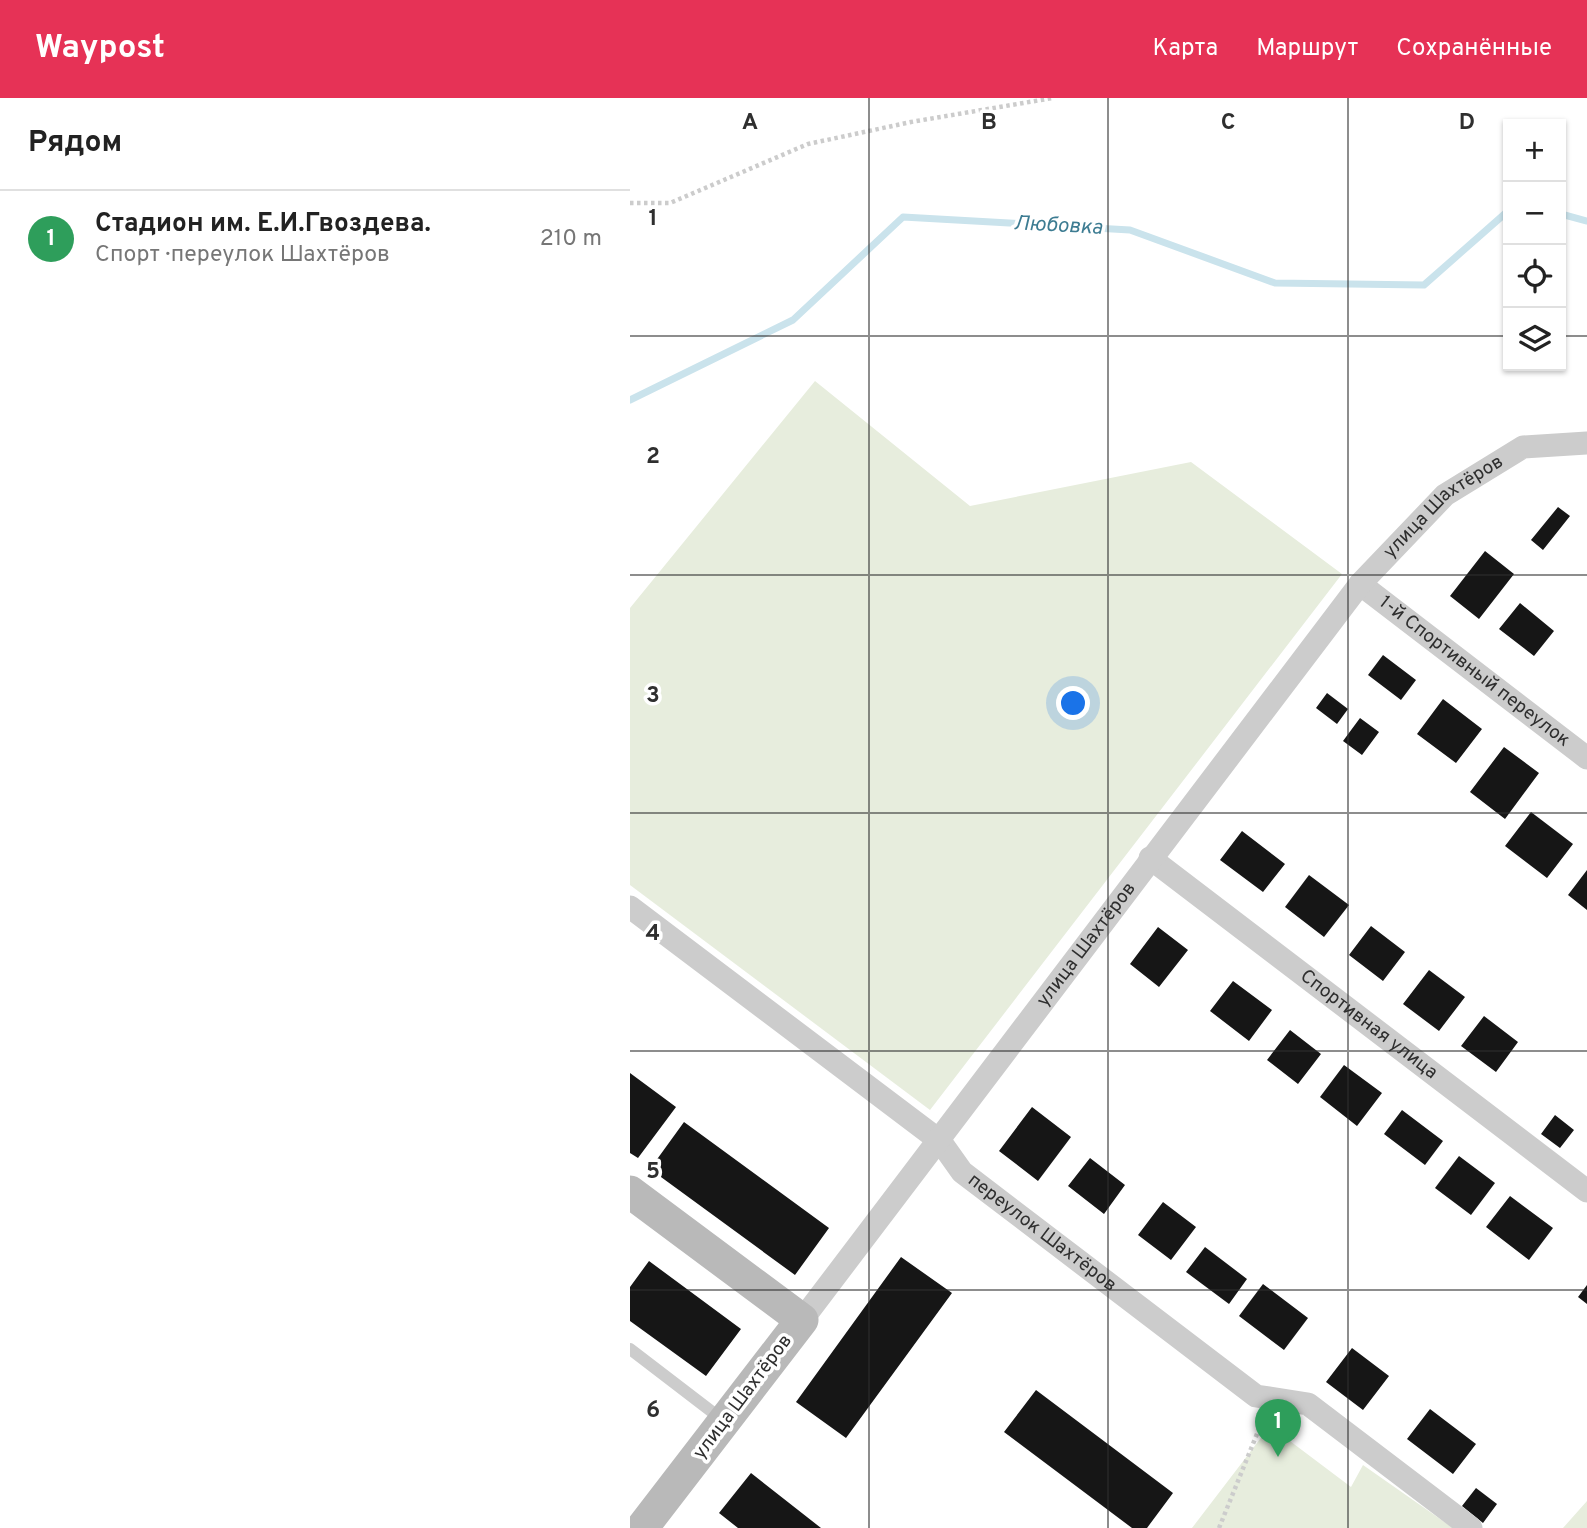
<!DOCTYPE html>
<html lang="ru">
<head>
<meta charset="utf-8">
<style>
  body { margin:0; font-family:Overpass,sans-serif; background:#f6f6f6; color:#222 }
  .controls { position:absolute; right:21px; top:21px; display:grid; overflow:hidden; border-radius:0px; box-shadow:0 2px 5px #0004 }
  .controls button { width:63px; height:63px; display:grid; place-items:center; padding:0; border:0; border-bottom:2px solid #e0e0e0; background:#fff; color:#222; font:35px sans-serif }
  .you { position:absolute; left:444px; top:606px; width:24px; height:24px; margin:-18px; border:5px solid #fff; border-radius:50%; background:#1a73e8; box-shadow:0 0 0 10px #1a73e833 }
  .badge { display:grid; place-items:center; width:46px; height:46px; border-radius:50%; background:#e63256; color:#fff; font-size:23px; font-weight:700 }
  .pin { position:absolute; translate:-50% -58px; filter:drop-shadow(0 2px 4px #0008) }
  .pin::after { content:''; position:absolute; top:37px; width:24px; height:21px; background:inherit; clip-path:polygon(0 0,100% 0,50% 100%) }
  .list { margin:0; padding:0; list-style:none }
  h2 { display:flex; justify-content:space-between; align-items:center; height:91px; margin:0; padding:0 28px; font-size:30px }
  h2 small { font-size:23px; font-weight:400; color:#767676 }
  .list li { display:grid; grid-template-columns:46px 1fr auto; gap:21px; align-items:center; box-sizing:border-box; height:98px; padding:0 28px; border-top:2px solid #e0e0e0 }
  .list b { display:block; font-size:26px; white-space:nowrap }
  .list p { margin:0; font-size:23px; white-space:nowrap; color:#767676 }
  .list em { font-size:23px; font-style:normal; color:#767676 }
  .icon { flex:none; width:38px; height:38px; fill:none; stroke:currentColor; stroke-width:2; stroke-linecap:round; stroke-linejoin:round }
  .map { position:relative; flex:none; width:957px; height:1430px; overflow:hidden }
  header { display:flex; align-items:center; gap:42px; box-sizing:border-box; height:98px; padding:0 35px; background:#e63256; color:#fff }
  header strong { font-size:33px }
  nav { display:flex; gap:38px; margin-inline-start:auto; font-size:24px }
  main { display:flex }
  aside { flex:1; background:#fff }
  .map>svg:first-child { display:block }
</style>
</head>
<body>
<header>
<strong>Waypost</strong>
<nav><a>Карта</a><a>Маршрут</a><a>Сохранённые</a></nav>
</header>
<main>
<aside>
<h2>Рядом<small></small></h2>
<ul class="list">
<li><span class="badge" style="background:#2e9e5b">1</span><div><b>Стадион им. Е.И.Гвоздева.</b><p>Спорт · переулок Шахтёров</p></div><em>210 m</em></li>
</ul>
</aside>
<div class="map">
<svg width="957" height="1430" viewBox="0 0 957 1430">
  <rect width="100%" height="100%" fill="#fff"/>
  <!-- green -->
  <path fill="#e7eddd" d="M185 283 340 408 561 364 712 476 300 1012 0 787V510Z
    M640 1328 721 1389 733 1367 823 1430H562Z
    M957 1403V1430H933Z"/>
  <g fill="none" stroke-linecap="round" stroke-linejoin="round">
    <!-- stream -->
    <path stroke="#cae3ec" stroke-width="7" d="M931 116 957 123
      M0 302 163 222 273 119 500 132 645 185 794 187 878 113"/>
  </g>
  <!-- building -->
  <path fill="#161616" d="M928 409 940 418 913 452 901 442Z
    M855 453 884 476 849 521 820 498Z
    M890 505 924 533 904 558 869 531Z
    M753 557 786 582 771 602 738 577Z
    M697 595 718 611 707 626 686 610Z
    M813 601 852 631 826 665 787 636Z
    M730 620 749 634 732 657 713 643Z
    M874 649 909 675 875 721 840 694Z
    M901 714 943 746 917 780 875 748Z
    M612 733 655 766 633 794 590 762Z
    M957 772V812L938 797Z
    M679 777 719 807 694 839 655 809Z
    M741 828 775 854 753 883 719 857Z
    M528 829 558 852 529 889 500 866Z
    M799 872 835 899 809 933 773 906Z
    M603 883 642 912 619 943 580 913Z
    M854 918 888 944 866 974 831 948Z
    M660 932 691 956 668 986 637 962Z
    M714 967 752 995 727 1028 690 999Z
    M0 975 46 1009 8 1060 0 1055Z
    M402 1009 441 1039 408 1083 369 1053Z
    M772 1012 813 1043 795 1067 754 1036Z
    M925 1017 944 1032 930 1050 911 1036Z
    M54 1024 199 1130 165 1177 20 1071Z
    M829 1058 865 1085 841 1117 805 1090Z
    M460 1060 495 1087 474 1116 438 1088Z
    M880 1098 923 1130 899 1162 856 1129Z
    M533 1104 566 1129 541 1162 508 1137Z
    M575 1149 617 1181 599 1206 556 1174Z
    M271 1159 322 1195 216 1340 166 1304Z
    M19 1163 111 1231 76 1278 0 1223V1189Z
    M633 1186 678 1220 654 1252 609 1218Z
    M957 1187V1206L948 1199Z
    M722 1250 759 1278 733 1312 696 1284Z
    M406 1292 543 1395 517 1430H502L374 1334Z
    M800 1311 846 1346 823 1376 777 1341Z
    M121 1375 191 1430H108L89 1415Z
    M846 1390 867 1406 853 1425 832 1408Z"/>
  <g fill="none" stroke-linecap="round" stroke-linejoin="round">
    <!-- path -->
    <path stroke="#ccc" stroke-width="4.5" stroke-dasharray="3.5 3.5" stroke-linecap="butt" d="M0 105H40L178 46 281 24 423 0
      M589 1430 633 1321"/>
    <!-- lane -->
    <path stroke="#ccc" stroke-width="12" d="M0 1251 94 1323"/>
    <!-- street -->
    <g stroke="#ccc" stroke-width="23">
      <path id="s1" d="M730 486 957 660"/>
      <path id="s2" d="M520 760 957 1093"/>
      <path id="s3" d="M0 809 310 1043 332 1074 626 1298 678 1306 841 1430"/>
      <path id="s4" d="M172 1222 730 486 815 397 893 349 957 345"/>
    </g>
    <!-- secondary -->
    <path stroke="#b9b9b9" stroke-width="33" d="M0 1094 172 1222 12 1430"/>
  </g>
  <!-- grid -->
  <path fill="none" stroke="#2f2f2f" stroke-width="2" stroke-opacity="0.55" d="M239 0V1430M478 0V1430M718 0V1430M0 238H878M931 238H957M0 477H957M0 715H957M0 953H957M0 1192H957"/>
  <g text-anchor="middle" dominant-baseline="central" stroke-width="7" stroke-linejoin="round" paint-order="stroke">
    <!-- street labels -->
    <g font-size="19" fill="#2f2f2f" stroke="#fff">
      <text stroke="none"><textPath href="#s4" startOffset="1038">улица Шахтёров</textPath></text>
      <text stroke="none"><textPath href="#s1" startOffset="144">1-й Спортивный переулок</textPath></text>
      <text stroke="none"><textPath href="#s4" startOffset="471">улица Шахтёров</textPath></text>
      <text stroke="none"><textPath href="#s2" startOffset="275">Спортивная улица</textPath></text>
      <text stroke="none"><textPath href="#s3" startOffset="527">переулок Шахтёров</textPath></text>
      <text transform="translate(113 1299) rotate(-53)">улица Шахтёров</text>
    </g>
    <!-- water labels -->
    <g font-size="21" font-style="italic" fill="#3d7c92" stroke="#fff">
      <text transform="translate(428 128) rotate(3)">Любовка</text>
    </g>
  </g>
  <g font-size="23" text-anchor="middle" font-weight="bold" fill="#2f2f2f" stroke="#fff" stroke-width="7" stroke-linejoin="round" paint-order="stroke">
    <text x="120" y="31">A</text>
    <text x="359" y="31">B</text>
    <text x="598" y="31">C</text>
    <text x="837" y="31">D</text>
    <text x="23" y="127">1</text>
    <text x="23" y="365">2</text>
    <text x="23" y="604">3</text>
    <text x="23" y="842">4</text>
    <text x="23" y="1080">5</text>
    <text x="23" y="1319">6</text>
  </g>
</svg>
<div class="controls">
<button>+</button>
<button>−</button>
<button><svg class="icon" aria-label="locate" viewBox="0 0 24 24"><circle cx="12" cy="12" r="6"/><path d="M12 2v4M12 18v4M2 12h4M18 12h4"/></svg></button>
<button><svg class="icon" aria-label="layers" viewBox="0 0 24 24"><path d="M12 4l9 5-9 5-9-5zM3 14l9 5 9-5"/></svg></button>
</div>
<div class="you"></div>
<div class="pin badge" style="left:648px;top:1359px;background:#2e9e5b">1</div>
</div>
</main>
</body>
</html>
